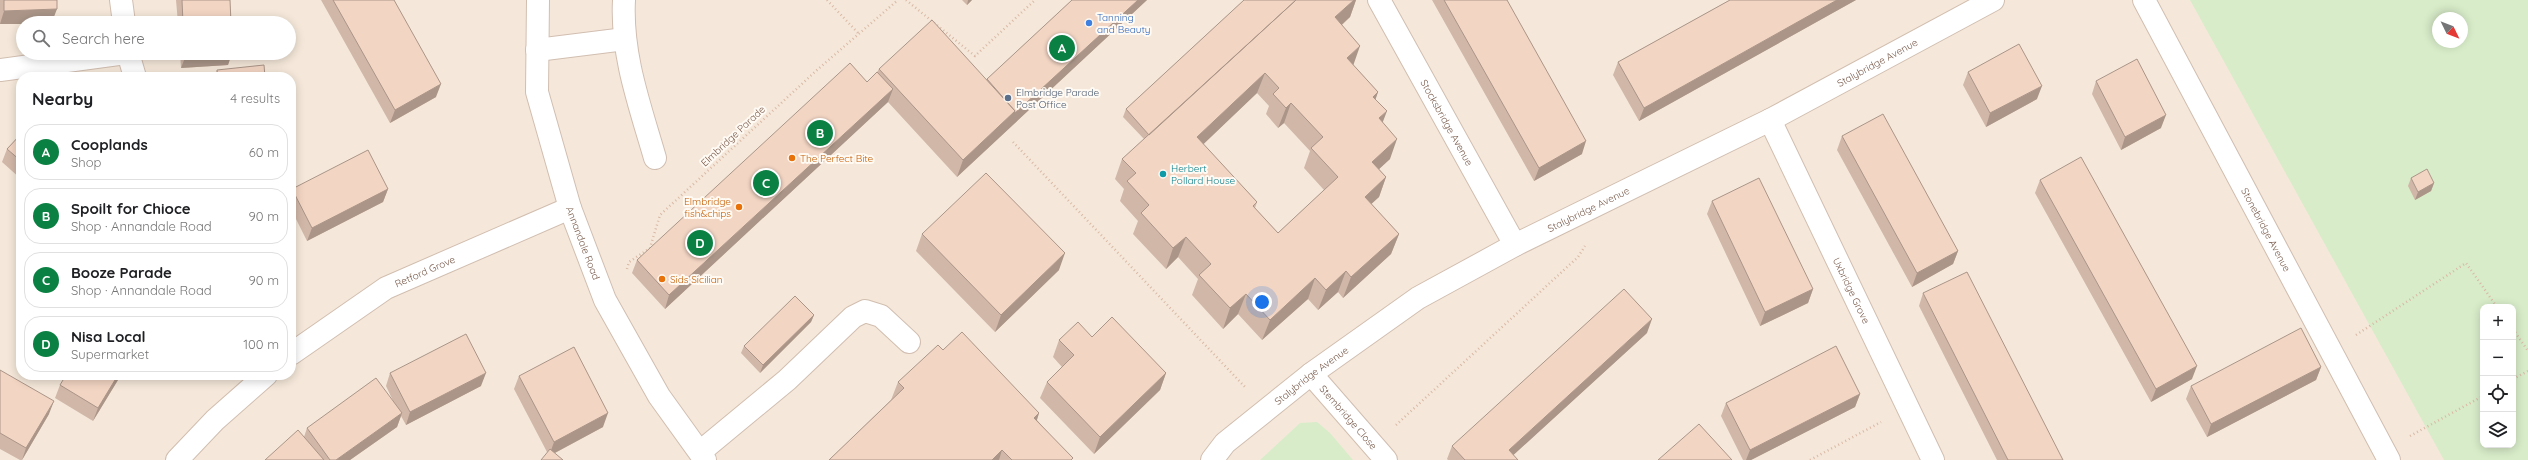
<!DOCTYPE html>
<html lang="en">
<head>
<meta charset="utf-8">
<style>
  body { margin:0; font-family:Quicksand,sans-serif; background:#f6f6f6; color:#202124 }
  .controls { position:absolute; right:12px; bottom:12px; display:grid; overflow:hidden; border-radius:8px; box-shadow:0 2px 10px #0003 }
  .controls button { width:36px; height:36px; display:grid; place-items:center; padding:0; border:0; border-bottom:1px solid #e0e0e0; background:#fff; color:#202124; font:20px sans-serif }
  .compass { position:absolute; left:2432px; top:12px; width:36px; height:36px; border-radius:50%; background:#fff; box-shadow:0 2px 10px #0003; rotate:133deg }
  .you { position:absolute; left:1262px; top:302px; width:14px; height:14px; margin:-10px; border:3px solid #fff; border-radius:50%; background:#1a73e8; box-shadow:0 0 0 6px #1a73e833 }
  .badge { display:grid; place-items:center; width:26px; height:26px; border-radius:50%; background:#0b8043; color:#fff; font-size:13px; font-weight:700 }
  .pin { position:absolute; translate:-50% -50%; border:2px solid #fff; box-shadow:0 1px 4px #0006 }
  .list { margin:0; padding:0; list-style:none }
  h2 { display:flex; justify-content:space-between; align-items:center; height:52px; margin:0; padding:0 16px; font-size:17px }
  h2 small { font-size:13px; font-weight:400; color:#757577 }
  .list li { display:grid; grid-template-columns:26px 1fr auto; gap:12px; align-items:center; box-sizing:border-box; height:56px; margin:0 8px 8px; padding:0 8px; border:1px solid #e0e0e0; border-radius:16px }
  .list b { display:block; font-size:15px; white-space:nowrap }
  .list p { margin:0; font-size:13px; white-space:nowrap; color:#757577 }
  .list em { font-size:13px; font-style:normal; color:#757577 }
  .icon { flex:none; width:22px; height:22px; fill:none; stroke:currentColor; stroke-width:2; stroke-linecap:round; stroke-linejoin:round }
  .map { position:relative; flex:none; width:2528px; height:460px; overflow:hidden }
  .search { position:absolute; background:#fff; box-shadow:0 2px 10px #0003; left:16px; top:16px; width:280px; height:44px; display:flex; align-items:center; gap:10px; box-sizing:border-box; padding:0 14px; border-radius:22px; color:#757577; font-size:15px }
  .panel { position:absolute; background:#fff; box-shadow:0 2px 10px #0003; left:16px; top:72px; width:280px; height:308px; border-radius:16px }
  .map>svg:first-child { display:block }
</style>
</head>
<body>
<div class="map">
<svg width="2528" height="460" viewBox="0 0 2528 460">
  <rect width="100%" height="100%" fill="#fdf6ec"/>
  <!-- residential -->
  <path fill="#f5e8da" fill-rule="evenodd" d="M0 0H2528V460H0ZM2438 18H2462V42H2438ZM23 23H289V53H23ZM21 77H291V375H21ZM2483 307H2513V445H2483Z"/>
  <!-- green -->
  <path fill="#d8ecc9" fill-rule="evenodd" d="M2190 0H2528V460H2444ZM2438 18H2462V42H2438ZM2483 307H2513V445H2483Z
    M1317 422 1330 433 1353 460H1260L1300 423Z"/>
  <g fill="none" stroke-linecap="round" stroke-linejoin="round">
    <!-- minor casing -->
    <g stroke="#d1beb0" stroke-width="24">
      <g id="minor">
        <path d="M121 0 124 23"/>
        <path id="s1" d="M538 0 537 92 570 208 605 300 659 396 705 460"/>
        <path d="M624 0C621 55 640 106 655 158"/>
        <path id="s2" d="M1379 0 1515 245"/>
        <path id="s3" d="M2144 0 2389 460"/>
        <path d="M537 50 625 39"/>
        <path d="M128 53 135 77"/>
        <path d="M0 70 126 53"/>
        <path id="s4" d="M1770 120 1933 460"/>
        <path id="s5" d="M291 354 386 288 570 208"/>
        <path id="s6" d="M1311 374 1386 460"/>
        <path d="M700 452 787 380 853 317 865 311 881 316 909 342"/>
        <path d="M177 460 215 420 266 375"/>
        <path id="s7" d="M1212 460 1225 443 1311 374 1418 298 1515 245 1770 120 1993 0"/>
      </g>
    </g>
    <!-- path -->
    <path stroke="#d9b8a5" stroke-width="2.5" stroke-dasharray="1 3" stroke-linecap="butt" d="M827 0 859 34
      M906 0 975 56 1035 0
      M1013 142 1245 387
      M627 269 629 262 650 248 660 215 817 70 898 0
      M2513 329 2528 351
      M2356 335 2466 263 2497 307
      M2513 379 2528 371
      M1396 425 1578 257 1585 246
      M2410 436 2483 396
      M1810 460 1881 422"/>
    <!-- minor -->
    <use href="#minor" stroke="#fff" stroke-width="22"/>
  </g>
  <!-- wall -->
  <path fill="#d1b7a8" fill-rule="evenodd" d="M0 0H57L52 22 23 23V24H0Z
    M176 0H230L231 23H178Z
    M321 0H394L436 97 390 123Z
    M962 0H972L967 5Z
    M1072 0H1147L957 177 888 102 665 309 632 273 637 260 867 82 877 72 879 69 987 79Z
    M1244 0H1356L1350 17 1342 25 1353 65 1378 92 1375 99 1383 123 1390 159 1379 169 1386 177 1379 197 1371 204 1399 234 1391 254 1343 298 1338 292 1318 310 1308 299 1262 340 1238 314 1223 329 1192 295 1198 279 1178 257 1166 269 1133 234 1138 221 1120 201 1124 189 1115 179 1122 159 1144 139 1123 117 1126 109ZM1257 93 1269 106 1266 114 1278 128 1284 123 1310 151 1304 168 1324 190 1278 233 1255 208 1257 202 1203 144Z
    M1432 0H1507L1582 154 1534 181Z
    M1730 0H1856L1639 121 1613 75 1618 62Z
    M180 53H232L228 65 181 68Z
    M217 70 265 77H214Z
    M1968 72 2037 99 1986 127 1963 85Z
    M2096 81 2161 128 2121 150 2092 94Z
    M21 134V179L2 162 7 149Z
    M1842 136 1958 251 1953 264 1912 287 1837 150Z
    M2411 178 2434 183 2431 191 2415 200 2408 186Z
    M2040 180 2192 379 2151 402 2035 193Z
    M292 189H388L383 202 307 241 291 209V193Z
    M1712 201 1813 289 1808 303 1760 326 1707 214Z
    M922 234 1059 270 995 332 916 251Z
    M1923 293 2063 460H1997L1919 306Z
    M814 315 811 322 760 373 741 353 744 346Z
    M1647 333 1513 455 1518 460H1448L1447 459 1452 446Z
    M1092 337 1166 373 1160 390 1094 454 1040 398 1047 382 1062 367 1053 357 1059 340Z
    M943 350 1039 413 1037 420 1072 460H829L891 400 898 382Z
    M2321 367 2316 380 2207 437 2186 399 2191 386Z
    M0 370 49 414 22 460H20L0 449Z
    M390 373 481 386 406 425 401 416 397 427 350 460H265L304 437 307 428 394 403 386 386Z
    M121 375 93 421 55 398 60 385Z
    M519 376 603 427 555 453 547 452 514 389Z
    M1860 394 1855 407 1751 460H1743L1721 416 1726 403Z"/>
  <!-- shaded-wall -->
  <path fill="#aa9588" d="M968 0H972L967 5Z
    M1138 0H1147L957 177 963 160 1015 111Z
    M1354 0H1356L1350 17 1327 38 1335 17Z
    M1837 0H1856L1639 121 1644 108Z
    M57 9 52 22 23 23V24H0L4 11Z
    M1360 46 1353 66 1347 58Z
    M217 53H232L228 65 181 68 186 55Z
    M1265 73 1257 93 1189 158 1197 137Z
    M441 84 436 97 390 123 395 110Z
    M2042 86 2037 99 1986 127 1990 113Z
    M893 89 888 102 665 309 669 295Z
    M1378 92 1371 113 1373 97Z
    M1291 103 1284 123 1278 128 1286 108Z
    M1387 111 1379 132V118Z
    M2166 115 2161 128 2121 150 2125 137Z
    M1397 139 1390 159 1365 182 1372 162Z
    M1586 141 1582 154 1534 181 1539 168Z
    M1386 177 1379 197 1357 217 1365 197Z
    M2434 183 2431 191 2415 200 2418 192Z
    M388 189 383 202 307 241 312 228Z
    M1399 234 1391 254 1343 298 1351 277Z
    M1186 237 1178 257 1166 269 1173 248Z
    M1958 251 1953 264 1912 287 1917 273Z
    M1065 253 1059 270 995 332 1001 315Z
    M1346 271 1338 292 1318 310 1326 290Z
    M1315 278 1308 299 1262 340 1270 320Z
    M1813 289 1808 303 1760 326 1765 312Z
    M1246 294 1238 314 1223 329 1230 308Z
    M814 315 811 322 760 373 763 365Z
    M1652 319 1647 333 1508 460 1509 450Z
    M2197 366 2192 379 2151 402 2156 389Z
    M2321 367 2316 380 2207 437 2211 424Z
    M486 373 481 386 406 425 410 412Z
    M1166 373 1160 390 1094 454 1100 437Z
    M118 375H121L93 421 98 408Z
    M1860 394 1855 407 1751 460H1746L1750 450Z
    M54 401 49 414 22 460 26 448Z
    M402 413 397 427 350 460H336Z
    M608 413 603 427 549 456 554 442Z
    M1039 413 1033 432 1034 418Z
    M1002 450 999 460H992Z"/>
  <!-- building -->
  <path fill="#f3d5c3" stroke="#aa9588" fill-rule="evenodd" d="M4 0H57V9L4 11Z
    M182 0H230L231 23H183Z
    M333 0H394L441 84 395 110Z
    M1072 0H1138L1014 114 1015 111 987 79Z
    M1244 0H1296L1149 135 1126 109Z
    M1296 0H1354L1335 17 1360 46 1347 58 1378 92 1373 97 1387 111 1379 118 1397 139 1372 162 1386 177 1365 197 1399 234 1351 277 1346 271 1326 290 1315 278 1270 320 1246 294 1230 308 1199 275 1211 264 1186 237 1173 248 1141 213 1149 205 1127 181 1136 173 1122 159ZM1265 73 1279 88 1273 94 1286 108 1291 103 1323 137 1311 148 1338 177 1278 233 1253 206 1257 202 1197 137Z
    M1444 0H1507L1586 141 1539 168Z
    M1730 0H1837L1644 108 1618 62Z
    M932 20 1015 111 963 160 879 69Z
    M2019 44 2042 86 1990 113 1968 72Z
    M185 53H217L186 55Z
    M2137 59 2166 115 2125 137 2096 81Z
    M850 63 867 82 877 72 893 89 669 295 637 260Z
    M264 65 265 77H218L217 70Z
    M1883 114 1958 251 1917 273 1842 136Z
    M21 134V161L7 149Z
    M368 150 388 189 312 228 292 189Z
    M2081 157 2197 366 2156 389 2040 180Z
    M2427 169 2434 183 2418 192 2411 178Z
    M986 173 1065 253 1001 315 922 234Z
    M1759 178 1813 289 1765 312 1712 201Z
    M1967 272 2063 460H2008L1923 293Z
    M1624 289 1652 319 1509 450 1518 460H1465L1452 446Z
    M795 296 814 315 763 365 744 346Z
    M1112 317 1166 373 1100 437 1047 382 1074 355 1059 340 1078 322 1092 337Z
    M2301 328 2321 367 2211 424 2191 386Z
    M962 332 1039 413 1034 418 1073 458 1071 460H1012L1002 450 992 460H829L904 388 898 382 938 345 943 350Z
    M466 334 486 373 410 412 390 373Z
    M1836 346 1860 394 1750 450 1726 403Z
    M574 347 608 413 554 442 519 376Z
    M0 370 54 401 26 448 0 433Z
    M66 375H118L98 408 60 385Z
    M376 378 402 413 336 460H330L307 428Z
    M1699 424 1732 460H1658Z
    M298 430 324 460H265Z
    M550 449 563 460H541Z"/>
  <!-- markers -->
  <circle fill="#3f7fe0" stroke="#fffaf3" stroke-width="1.5" cx="1089" cy="23" r="4"/>
  <circle fill="#5c6f8a" stroke="#fffaf3" stroke-width="1.5" cx="1008" cy="98" r="4"/>
  <g fill="#e8710a" stroke="#fffaf3" stroke-width="1.5">
    <circle cx="792" cy="158" r="4"/>
    <circle cx="739" cy="207" r="4"/>
    <circle cx="662" cy="279" r="4"/>
  </g>
  <circle fill="#0f9aa8" stroke="#fffaf3" stroke-width="1.5" cx="1163" cy="174" r="4"/>
  <g text-anchor="middle" dominant-baseline="central" stroke-width="4" stroke-linejoin="round" paint-order="stroke">
    <!-- shop labels -->
    <g font-size="10" fill="#366cbe" stroke="#fffaf3" text-anchor="start">
      <text x="1097" y="17">Tanning<tspan x="1097" dy="12">and Beauty</tspan></text>
    </g>
    <!-- street labels -->
    <g font-size="10" fill="#7a5c4d" stroke="#fffaf3">
      <text stroke="none"><textPath href="#s7" startOffset="779">Stalybridge Avenue</textPath></text>
      <text stroke="none"><textPath href="#s2" startOffset="140">Stocksbridge Avenue</textPath></text>
      <text transform="translate(733 136) rotate(-43)">Elmbridge Parade</text>
      <text stroke="none"><textPath href="#s7" startOffset="455">Stalybridge Avenue</textPath></text>
      <text stroke="none"><textPath href="#s3" startOffset="260">Stonebridge Avenue</textPath></text>
      <text stroke="none"><textPath href="#s1" startOffset="250">Annandale Road</textPath></text>
      <text stroke="none"><textPath href="#s5" startOffset="158">Retford Grove</textPath></text>
      <text stroke="none"><textPath href="#s4" startOffset="189">Uxbridge Grove</textPath></text>
      <text stroke="none"><textPath href="#s7" startOffset="131">Stalybridge Avenue</textPath></text>
      <text stroke="none"><textPath href="#s6" startOffset="57">Stembridge Close</textPath></text>
    </g>
    <!-- service labels -->
    <g font-size="10" fill="#4e5e75" stroke="#fffaf3" text-anchor="start">
      <text x="1016" y="92">Elmbridge Parade<tspan x="1016" dy="12">Post Office</tspan></text>
    </g>
    <!-- food labels -->
    <g font-size="10" fill="#c56008" stroke="#fffaf3" text-anchor="start">
      <text x="800" y="158">The Perfect Bite</text>
      <text x="731" y="201" text-anchor="end">Elmbridge<tspan x="731" dy="12">fish&amp;chips</tspan></text>
      <text x="670" y="279">Sids Sicilian</text>
    </g>
    <!-- culture labels -->
    <g font-size="10" fill="#0d838f" stroke="#fffaf3" text-anchor="start">
      <text x="1171" y="168">Herbert<tspan x="1171" dy="12">Pollard House</tspan></text>
    </g>
  </g>
</svg>
<div class="controls">
<button>+</button>
<button>−</button>
<button><svg class="icon" aria-label="locate" viewBox="0 0 24 24"><circle cx="12" cy="12" r="6"/><path d="M12 2v4M12 18v4M2 12h4M18 12h4"/></svg></button>
<button><svg class="icon" aria-label="layers" viewBox="0 0 24 24"><path d="M12 4l9 5-9 5-9-5zM3 14l9 5 9-5"/></svg></button>
</div>
<svg class="compass" viewBox="-18 -18 36 36"><path d="M0-13l5 13h-10z" fill="#e53935"/><path d="M0 13l5-13h-10z" fill="#757577"/></svg>
<div class="you"></div>
<div class="pin badge" style="left:1062px;top:48px">A</div>
<div class="pin badge" style="left:820px;top:133px">B</div>
<div class="pin badge" style="left:766px;top:183px">C</div>
<div class="pin badge" style="left:700px;top:243px">D</div>
<div class="search"><svg class="icon" aria-label="search" viewBox="0 0 24 24"><circle cx="10" cy="10" r="6"/><path d="M15 15l6 6"/></svg>Search here</div>
<section class="panel">
<h2>Nearby<small>4 results</small></h2>
<ul class="list">
<li><span class="badge">A</span><div><b>Cooplands</b><p>Shop</p></div><em>60 m</em></li>
<li><span class="badge">B</span><div><b>Spoilt for Chioce</b><p>Shop · Annandale Road</p></div><em>90 m</em></li>
<li><span class="badge">C</span><div><b>Booze Parade</b><p>Shop · Annandale Road</p></div><em>90 m</em></li>
<li><span class="badge">D</span><div><b>Nisa Local</b><p>Supermarket</p></div><em>100 m</em></li>
</ul>
</section>
</div>
</body>
</html>
